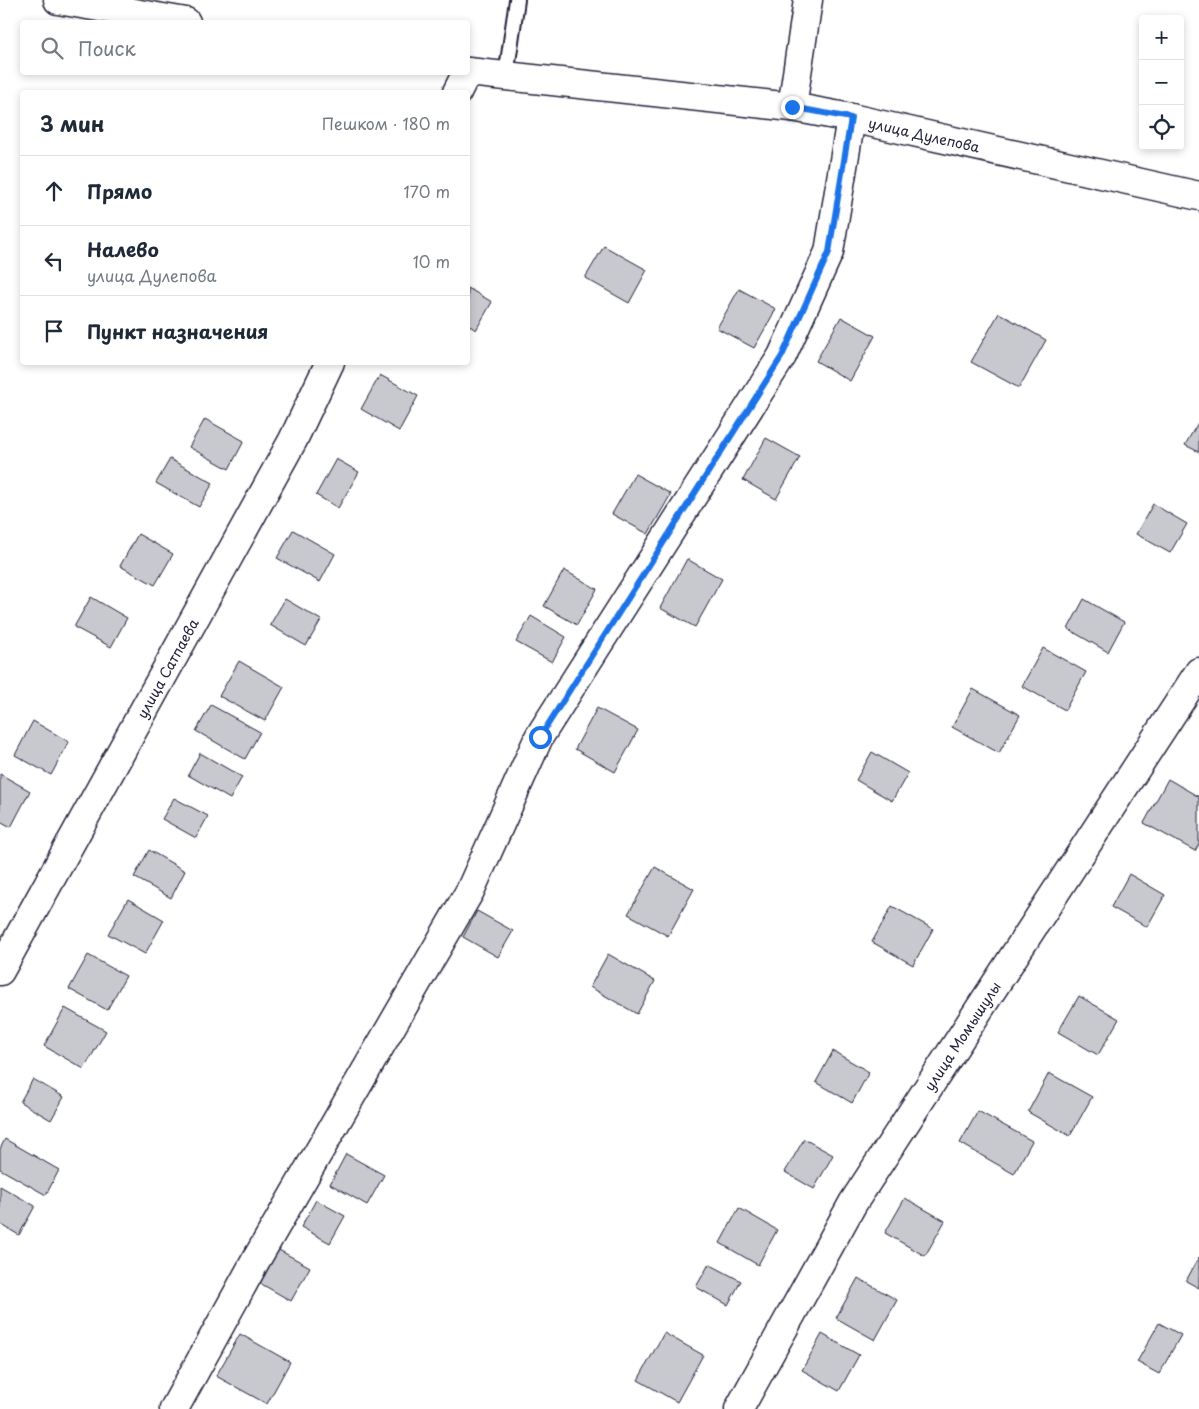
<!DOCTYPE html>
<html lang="ru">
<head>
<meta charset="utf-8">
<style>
  body { margin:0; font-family:"Playpen Sans",sans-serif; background:#f6f6f7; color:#1f2937 }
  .controls { position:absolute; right:15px; top:15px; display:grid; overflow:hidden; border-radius:5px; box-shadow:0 2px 8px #0003 }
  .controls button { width:45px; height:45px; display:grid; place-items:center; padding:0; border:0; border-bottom:1px solid #e0e1e3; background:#fff; color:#1f2937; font:25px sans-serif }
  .stop { position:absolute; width:15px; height:15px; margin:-11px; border:4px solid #1a73e8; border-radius:50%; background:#fff }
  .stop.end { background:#1a73e8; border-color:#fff; box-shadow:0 1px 5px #0008 }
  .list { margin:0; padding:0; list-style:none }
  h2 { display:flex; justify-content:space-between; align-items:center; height:65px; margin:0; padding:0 20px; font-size:21px }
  h2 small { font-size:16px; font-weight:400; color:#747a83 }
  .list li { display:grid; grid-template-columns:32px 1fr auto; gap:15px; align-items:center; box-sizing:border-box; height:70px; padding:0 20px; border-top:1px solid #e0e1e3 }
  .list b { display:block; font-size:19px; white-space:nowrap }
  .list p { margin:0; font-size:16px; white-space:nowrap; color:#747a83 }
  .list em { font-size:16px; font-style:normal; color:#747a83 }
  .icon { flex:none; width:28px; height:28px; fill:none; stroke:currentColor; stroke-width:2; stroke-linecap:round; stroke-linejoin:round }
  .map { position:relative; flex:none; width:1199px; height:1409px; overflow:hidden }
  .search { position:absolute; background:#fff; box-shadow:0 2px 8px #0003; left:20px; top:20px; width:450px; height:55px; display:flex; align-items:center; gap:12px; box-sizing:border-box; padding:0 18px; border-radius:5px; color:#747a83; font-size:19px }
  .panel { position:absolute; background:#fff; box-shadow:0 2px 8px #0003; left:20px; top:90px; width:450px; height:275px; border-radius:5px }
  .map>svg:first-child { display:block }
</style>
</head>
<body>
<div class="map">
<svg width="1199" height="1409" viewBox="0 0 1199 1409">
  <rect width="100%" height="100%" fill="#fff"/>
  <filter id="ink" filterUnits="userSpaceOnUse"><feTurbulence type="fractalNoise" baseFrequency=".02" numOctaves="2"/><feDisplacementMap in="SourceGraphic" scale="10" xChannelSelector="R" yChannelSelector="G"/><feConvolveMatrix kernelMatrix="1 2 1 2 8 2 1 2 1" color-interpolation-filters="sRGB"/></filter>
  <g filter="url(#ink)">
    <!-- building -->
    <path fill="#c8c8cf" stroke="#22223b" d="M604 246 647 270 629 303 585 278Z
      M468 288 492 302 476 330 468 325Z
      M739 289 776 309 754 348 717 328Z
      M999 313 1046 340 1019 388 971 362Z
      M841 317 875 336 850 381 816 361Z
      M380 375 418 396 399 431 361 409Z
      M205 419 244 441 229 469 189 447Z
      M1199 421V452L1185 445Z
      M766 438 800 457 776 499 743 480Z
      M170 459 213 483 199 507 156 483Z
      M336 459 359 472 338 508 316 495Z
      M635 474 671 494 648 534 612 514Z
      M1153 504 1187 524 1170 553 1136 534Z
      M293 530 335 554 320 582 277 558Z
      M138 534 173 554 155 585 120 566Z
      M687 559 722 579 695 627 660 608Z
      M564 570 597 589 577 625 544 606Z
      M91 597 127 618 111 647 74 627Z
      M285 599 321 620 306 646 270 625Z
      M1084 599 1124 622 1108 652 1068 629Z
      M531 616 566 637 552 662 516 642Z
      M1043 648 1086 672 1065 710 1022 686Z
      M239 661 284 687 265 721 219 696Z
      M973 689 1020 715 999 753 952 727Z
      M211 705 260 732 245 759 196 731Z
      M597 708 638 730 615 772 575 749Z
      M33 721 69 742 51 775 15 755Z
      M872 752 908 773 892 801 856 780Z
      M200 753 242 777 230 799 188 775Z
      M0 774 30 791 11 827 0 821Z
      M1168 779 1199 797V844L1195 851 1144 823Z
      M174 798 208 816 196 838 162 819Z
      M149 850 185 871 171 898 134 877Z
      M655 867 694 889 668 936 628 914Z
      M1129 874 1165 895 1147 927 1111 907Z
      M128 899 164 920 145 954 108 934Z
      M892 906 933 929 913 965 872 942Z
      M477 911 513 931 498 957 463 937Z
      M608 954 655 981 637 1014 590 987Z
      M88 955 126 976 107 1010 69 989Z
      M1079 996 1119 1019 1098 1055 1058 1032Z
      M65 1008 106 1031 84 1069 44 1046Z
      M833 1051 869 1072 852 1103 816 1082Z
      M1049 1073 1092 1097 1070 1136 1028 1112Z
      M33 1079 64 1097 51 1120 20 1102Z
      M978 1111 1032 1141 1014 1174 960 1143Z
      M5 1139 59 1170 46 1195 0 1169V1149Z
      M804 1139 833 1155 814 1189 785 1172Z
      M346 1154 384 1175 367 1205 330 1184Z
      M0 1186 35 1206 19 1235 0 1224Z
      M905 1198 945 1221 925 1256 885 1233Z
      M316 1200 345 1216 330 1243 301 1227Z
      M739 1208 777 1230 758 1265 720 1243Z
      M277 1249 310 1267 291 1301 258 1282Z
      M1199 1257V1288L1186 1281Z
      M709 1264 741 1281 728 1305 696 1287Z
      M858 1278 897 1300 875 1340 836 1318Z
      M1159 1323 1181 1335 1159 1374 1137 1362Z
      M664 1333 703 1355 677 1402 638 1380Z
      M240 1334 290 1362 267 1404 216 1376Z
      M822 1334 859 1355 839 1391 802 1370Z"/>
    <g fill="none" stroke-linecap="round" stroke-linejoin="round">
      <!-- lane casing -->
      <g stroke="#22223b" stroke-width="18">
        <path id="lane" d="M506 76 517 0"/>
      </g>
      <!-- street casing -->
      <g stroke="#22223b" stroke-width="31">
        <g id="street">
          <path d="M457 92 467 72"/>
          <path d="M792 107 808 0"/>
          <path id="s1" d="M0 971 293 440 330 362"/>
          <path d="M174 1409 256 1260 470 891 539 737 782 356 829 252 851 118"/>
          <path id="s2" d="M739 1409 853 1203 1199 672"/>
        </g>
      </g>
      <!-- secondary casing -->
      <g stroke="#22223b" stroke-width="31">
        <g id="secondary">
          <path d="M58 0 186 22"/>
          <path id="s3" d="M468 72 792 107 851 118 1199 196"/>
        </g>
      </g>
      <!-- lane -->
      <use href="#lane" stroke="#fff" stroke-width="14"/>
      <!-- street -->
      <use href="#street" stroke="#fff" stroke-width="28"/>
      <!-- secondary -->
      <use href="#secondary" stroke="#fff" stroke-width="28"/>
    </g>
  </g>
  <g fill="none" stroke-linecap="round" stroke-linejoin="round" filter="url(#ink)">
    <!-- route -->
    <path stroke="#1a73e8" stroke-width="6" d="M540 737 782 356 829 252 851 118 792 107"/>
  </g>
  <g text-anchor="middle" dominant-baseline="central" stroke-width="4" stroke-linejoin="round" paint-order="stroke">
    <!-- street labels -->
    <g font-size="14" fill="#22223b" stroke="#fff">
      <text stroke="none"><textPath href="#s3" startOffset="461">улица Дулепова</textPath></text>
      <text stroke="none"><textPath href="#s1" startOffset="346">улица Сатпаева</textPath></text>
      <text stroke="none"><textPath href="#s2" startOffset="435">улица Момышулы</textPath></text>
    </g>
  </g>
</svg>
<div class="controls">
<button>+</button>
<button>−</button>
<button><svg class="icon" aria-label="locate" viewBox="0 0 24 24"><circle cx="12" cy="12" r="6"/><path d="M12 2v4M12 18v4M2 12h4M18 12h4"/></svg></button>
</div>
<div class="stop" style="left:540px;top:737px"></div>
<div class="stop end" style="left:792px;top:107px"></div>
<div class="search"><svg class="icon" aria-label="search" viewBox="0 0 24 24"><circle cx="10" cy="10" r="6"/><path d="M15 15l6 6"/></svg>Поиск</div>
<section class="panel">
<h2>3 мин<small>Пешком · 180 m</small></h2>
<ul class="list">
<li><svg class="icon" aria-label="ahead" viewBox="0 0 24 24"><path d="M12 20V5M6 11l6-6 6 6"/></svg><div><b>Прямо</b></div><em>170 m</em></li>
<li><svg class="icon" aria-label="left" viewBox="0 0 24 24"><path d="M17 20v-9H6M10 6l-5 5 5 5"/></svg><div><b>Налево</b><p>улица Дулепова</p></div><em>10 m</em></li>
<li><svg class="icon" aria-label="arrive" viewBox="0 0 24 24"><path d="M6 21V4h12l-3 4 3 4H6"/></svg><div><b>Пункт назначения</b></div></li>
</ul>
</section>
</div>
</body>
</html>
